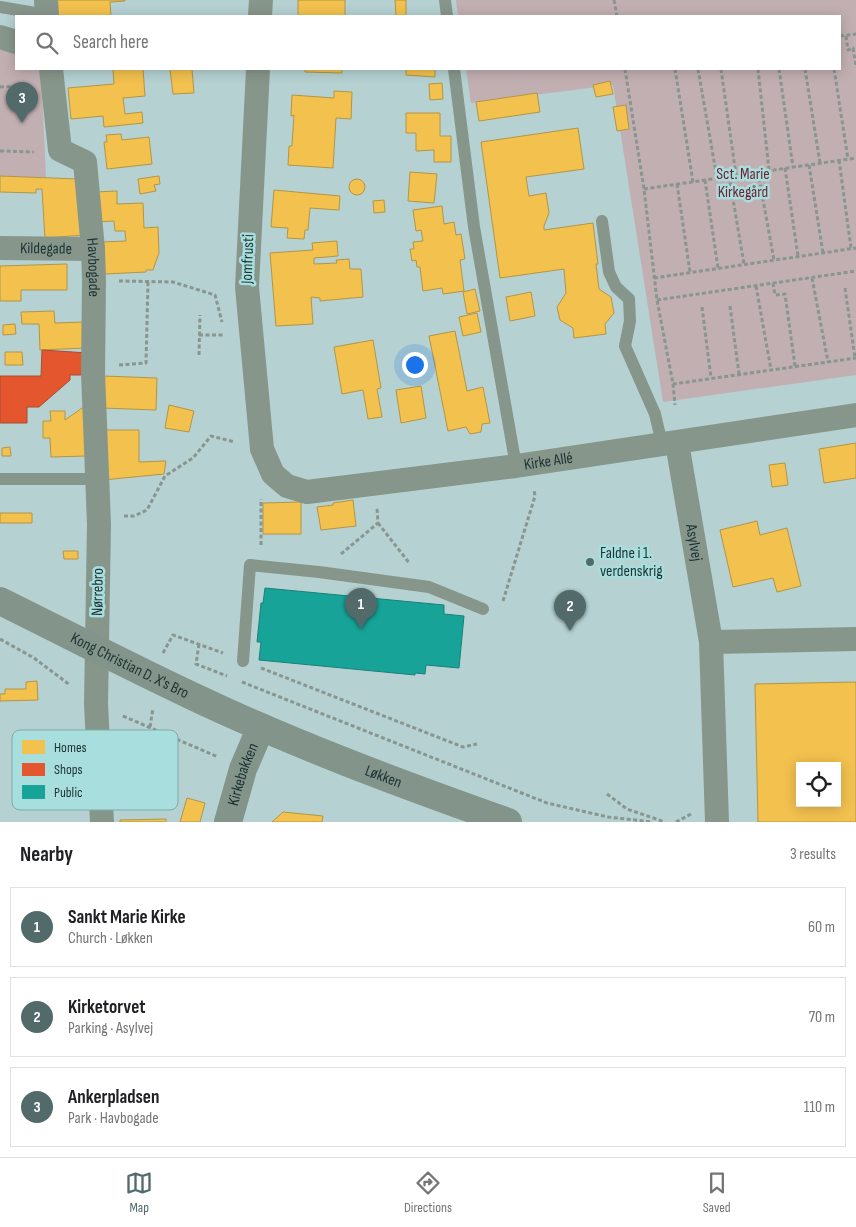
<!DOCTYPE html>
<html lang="en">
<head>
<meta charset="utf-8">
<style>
  body { margin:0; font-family:"Sofia Sans Condensed",sans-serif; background:#f2f2f2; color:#202124 }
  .controls { position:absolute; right:15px; bottom:15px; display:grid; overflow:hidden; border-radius:0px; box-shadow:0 2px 12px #0003 }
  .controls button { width:45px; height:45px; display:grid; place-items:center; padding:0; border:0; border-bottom:1px solid #e0e0e0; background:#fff; color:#202124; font:25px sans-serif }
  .you { position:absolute; left:414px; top:364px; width:18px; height:18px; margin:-12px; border:4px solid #fff; border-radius:50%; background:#1a73e8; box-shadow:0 0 0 8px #1a73e833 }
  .badge { display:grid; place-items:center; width:32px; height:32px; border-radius:50%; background:#526a6a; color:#fff; font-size:16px; font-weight:700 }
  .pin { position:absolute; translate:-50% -41px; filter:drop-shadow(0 1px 2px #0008) }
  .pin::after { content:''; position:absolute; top:26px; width:18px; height:15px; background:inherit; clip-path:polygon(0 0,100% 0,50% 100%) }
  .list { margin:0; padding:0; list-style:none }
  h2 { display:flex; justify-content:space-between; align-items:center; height:65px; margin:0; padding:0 20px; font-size:21px }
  h2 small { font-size:16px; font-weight:400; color:#757577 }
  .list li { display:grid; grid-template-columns:32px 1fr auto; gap:15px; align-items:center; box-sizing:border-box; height:80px; margin:0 10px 10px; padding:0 10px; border:1px solid #e0e0e0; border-radius:0px }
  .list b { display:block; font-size:19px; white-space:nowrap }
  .list p { margin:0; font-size:16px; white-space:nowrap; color:#757577 }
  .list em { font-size:16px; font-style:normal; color:#757577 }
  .icon { flex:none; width:28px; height:28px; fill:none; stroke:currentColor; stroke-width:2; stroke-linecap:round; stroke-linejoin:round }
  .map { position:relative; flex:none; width:856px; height:822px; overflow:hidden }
  .search { position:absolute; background:#fff; box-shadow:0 2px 12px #0003; left:15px; right:15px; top:15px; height:55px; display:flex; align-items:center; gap:12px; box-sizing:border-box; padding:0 18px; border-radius:0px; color:#757577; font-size:19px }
  .sheet { height:335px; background:#fff }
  nav { display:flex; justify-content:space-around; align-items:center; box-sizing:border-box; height:70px; border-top:1px solid #e0e0e0; background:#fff; font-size:14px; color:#757577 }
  nav a { display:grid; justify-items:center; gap:2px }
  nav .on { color:#526a6a }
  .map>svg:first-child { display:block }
</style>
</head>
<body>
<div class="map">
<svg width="856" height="822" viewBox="0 0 856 822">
  <rect width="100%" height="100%" fill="#b5d1d1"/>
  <!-- green -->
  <path fill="#c2afb2" d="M456 0H856V375L663 402 613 85 471 103 466 69H840V16H458Z
    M0 46 16 50V69H41L46 178H0Z"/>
  <!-- homes -->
  <path fill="#f2c14e" stroke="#b29646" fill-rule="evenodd" d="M54 0H125V1L110 2 111 16H55Z
    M298 0H345V16H298Z
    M395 0H406V16H396Z
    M117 69H143L145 96 123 98 125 114 142 112 143 123 104 127 103 116 71 119 68 88 114 84 113 70Z
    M170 69H192L194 93 173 94Z
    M305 69H342V73L305 72Z
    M406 69H435V77L406 75Z
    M610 81 613 94 596 97 593 85Z
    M442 83 443 99 430 100 429 84Z
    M334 91 352 92 351 119 336 118 333 168 288 165 289 146H292L294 115 291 116 292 95 334 98Z
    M537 93 540 112 479 121 476 102Z
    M626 105 629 129 617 131 613 107Z
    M406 113H440V136H451V162H434V150L416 151V133H406Z
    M578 128 584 169 526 177 529 196 546 193 549 213 544 226V230L593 223 598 264H596L599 289 611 297 614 313 605 324 606 334 574 338 573 328 560 320 557 307 566 293 564 269 500 278 481 142Z
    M121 134 122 140 149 137 152 164 107 169 104 142H107L106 135Z
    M410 172 437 174 434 203 408 201Z
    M0 176 78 179 85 235 45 238 42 189H36V193L0 192Z
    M159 176 160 184 154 185 156 191 140 194 138 179Z
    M349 187a8 8 0 1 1 16 0a8 8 0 1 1-16 0Z
    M274 190 340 196 339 210 310 208 308 230H305L304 239 287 238 288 228 271 227Z
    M117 191V204L143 203 144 228 158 227 159 253 153 270H146V272L104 274 102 242 126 241 125 231H115L114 221 96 222 94 192Z
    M384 200 385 212 374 213 373 201Z
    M442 206 444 224 454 222 456 235 461 234 465 259 460 260 464 291 443 294 442 288 423 291 420 267H417L416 260 412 261 410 249H414L413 242 423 241 421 230 416 231 413 210Z
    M337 241 338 256 314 258V264L337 263 336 260 349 259 350 269H361L363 297 320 301V298L311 297 313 324 276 326 270 253 313 250 312 243Z
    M67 264V290H21V301H0V266Z
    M475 289 480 311 467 314 463 292Z
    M531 292 535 316 510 321 506 297Z
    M54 311 55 323 85 322 86 348 40 350 39 324H22L21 312Z
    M477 313 481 332 463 336 459 317Z
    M15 324 16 334 3 335V325Z
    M455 331 467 391 483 387 490 423 482 424 481 432 470 434 466 427 448 431 429 336Z
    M373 340 381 388 377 389 382 417 368 419 363 390 342 394 334 347Z
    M5 352H22L23 365H5Z
    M103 376 157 378 156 410 102 408Z
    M421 386 426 418 401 423 396 390Z
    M169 405 194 411 189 432 165 428Z
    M85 406 86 456 51 457 50 438H43V421H51L50 411H65V420Z
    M102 430H139V462L166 461 164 474 103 480Z
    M856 443V478L824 483 819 449Z
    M10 447 11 456H2V448Z
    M785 463 788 485 772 487 769 465Z
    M353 500 356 526 321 530 317 507 333 505V503Z
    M301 502V534H263V503Z
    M0 513H32V523H0Z
    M757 521 760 535 787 528 801 586 777 592 773 578 733 587 720 530Z
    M63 551H78V559H64Z
    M37 681 38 700 0 701V694H5V689H26V682Z
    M856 682V822H758L755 684ZM800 766H837V803H800Z
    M187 798 205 803 200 822H180Z
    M283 812 323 816 322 822H272Z
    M166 819V822H120V820Z"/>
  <!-- shops -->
  <path fill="#e4572e" stroke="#a84c30" d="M42 350 88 353 87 375H70V380L39 407H27V423H0V376H41Z"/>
  <!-- public -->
  <path fill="#17a398" stroke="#19817a" d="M265 588 444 605V614L464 616 459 668 426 665 425 674 415 673V675L259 660 261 642H257L261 603H263Z"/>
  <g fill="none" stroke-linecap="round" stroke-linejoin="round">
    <!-- path -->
    <path stroke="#88968f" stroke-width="3" stroke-dasharray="4 2.5" stroke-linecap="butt" d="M614 0 617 16
      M840 36 856 34
      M846 36 848 50 853 48 856 66
      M625 69 644 189 657 300 673 384 856 358
      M675 69 693 182
      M698 69 717 178
      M721 69 736 175
      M758 69 769 170
      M779 69 793 167
      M805 69 820 163
      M834 69 848 159
      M0 87 27 86
      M0 151C12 151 22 152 34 152
      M839 160 851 248
      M809 165 823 253
      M785 168 798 256
      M758 172 774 260
      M729 176 744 264
      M705 180 718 268
      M677 184 690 272
      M644 189 856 158
      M654 278 856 248
      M812 278 828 362
      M119 281 173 282 215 295 222 322
      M773 283 775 295 785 294 795 366
      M756 286 771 370
      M845 288 855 358
      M657 300 856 271
      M730 306 739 374
      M702 307 711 378
      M199 335H225
      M199 355 200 315
      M119 365 146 363 148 282
      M673 384 675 405
      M124 516H134L147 510 165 476 193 458 211 436 235 442
      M378 523 410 564
      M261 545V499
      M341 554 378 523 377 508
      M503 601 535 496 534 490
      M0 639 34 658 70 685
      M199 644 196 664 227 676
      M163 653 173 635 223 653
      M261 668 463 747 477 744
      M242 682 547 803 608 817 652 822
      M123 716 218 757
      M150 727 153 708
      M607 794 627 809 665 822
      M676 822 691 814"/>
    <!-- lane -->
    <path stroke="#87968b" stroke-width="12" d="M445 0 447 16
      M0 7 47 15
      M454 69 474 227 516 466
      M602 221 609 272 616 287 629 299 630 321 625 346 655 414 662 444
      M0 479H85
      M243 661 250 565 319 572 429 587 483 609"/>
    <!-- street -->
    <g stroke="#87968b" stroke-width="24">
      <path d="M46 0 47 16"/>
      <path d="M260 16 261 0"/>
      <path d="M0 37 16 42"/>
      <path id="s1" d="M51 69 60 150 85 162 93 249 94 280 93 373 99 524 96 704 102 822"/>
      <path id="s2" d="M258 69 247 287 262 449 273 474 287 486 307 492 516 466 856 415"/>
      <path id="s3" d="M0 248 93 249"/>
      <path id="s4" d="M677 443 711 642 717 822"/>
      <path d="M711 642 856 639"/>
    </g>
    <!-- secondary -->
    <g stroke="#83958a" stroke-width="28">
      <path id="s5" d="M0 601C63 632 126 665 190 695 293 744 401 784 508 822"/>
      <path id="s6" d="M228 822 243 769 261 727"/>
    </g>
  </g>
  <!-- markers -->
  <circle fill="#526a6a" stroke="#a8dedd" stroke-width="2" cx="590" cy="562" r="5"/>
  <g text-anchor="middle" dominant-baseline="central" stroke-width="5" stroke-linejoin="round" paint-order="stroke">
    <!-- park labels -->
    <g font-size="16" fill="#721f2e" stroke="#a8dedd">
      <text x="743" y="174">Sct. Marie<tspan x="743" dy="18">Kirkegård</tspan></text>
    </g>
    <!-- street labels -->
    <g font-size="16" fill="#1d3333" stroke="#a8dedd">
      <text stroke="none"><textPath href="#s3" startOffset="46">Kildegade</textPath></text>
      <text transform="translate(248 259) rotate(-88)">Jomfrusti</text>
      <text stroke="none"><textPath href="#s1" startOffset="215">Havbogade</textPath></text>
      <text stroke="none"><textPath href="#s2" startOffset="691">Kirke Allé</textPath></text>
      <text stroke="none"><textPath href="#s4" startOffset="101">Asylvej</textPath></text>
      <text transform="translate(98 592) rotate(-89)">Nørrebro</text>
      <text stroke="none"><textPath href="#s5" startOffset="145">Kong Christian D. X's Bro</textPath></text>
      <text stroke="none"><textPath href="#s6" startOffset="50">Kirkebakken</textPath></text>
      <text stroke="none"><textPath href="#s5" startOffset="422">Løkken</textPath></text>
    </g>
    <!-- poi labels -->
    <g font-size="16" fill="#1d3333" stroke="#a8dedd" text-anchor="start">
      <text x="600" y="553">Faldne i 1.<tspan x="600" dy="18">verdenskrig</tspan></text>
    </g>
  </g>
  <!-- legend -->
  <rect x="12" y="730" width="166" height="80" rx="8" fill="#a8dedd" stroke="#7eabaa" stroke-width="1"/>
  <rect x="22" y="740" width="23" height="14" fill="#f2c14e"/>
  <rect x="22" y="763" width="23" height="13" fill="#e4572e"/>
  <rect x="22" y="785" width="23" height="14" fill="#17a398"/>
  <g font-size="14" fill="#1d3333">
    <text x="54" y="752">Homes</text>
    <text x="54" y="774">Shops</text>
    <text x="54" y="797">Public</text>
  </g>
</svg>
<div class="controls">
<button><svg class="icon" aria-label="locate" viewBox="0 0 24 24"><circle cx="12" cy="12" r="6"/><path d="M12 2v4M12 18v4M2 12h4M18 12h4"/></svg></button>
</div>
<div class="you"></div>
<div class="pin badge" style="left:361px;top:629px">1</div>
<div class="pin badge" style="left:570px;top:631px">2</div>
<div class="pin badge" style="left:22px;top:123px">3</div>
<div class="search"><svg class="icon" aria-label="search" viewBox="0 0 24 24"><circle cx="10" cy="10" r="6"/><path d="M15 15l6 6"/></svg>Search here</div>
</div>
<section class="sheet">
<h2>Nearby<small>3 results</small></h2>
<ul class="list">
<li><span class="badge">1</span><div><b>Sankt Marie Kirke</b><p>Church · Løkken</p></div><em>60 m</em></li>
<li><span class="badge">2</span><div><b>Kirketorvet</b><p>Parking · Asylvej</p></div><em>70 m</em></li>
<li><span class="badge">3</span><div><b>Ankerpladsen</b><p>Park · Havbogade</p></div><em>110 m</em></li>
</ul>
</section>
<nav>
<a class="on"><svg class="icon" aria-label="map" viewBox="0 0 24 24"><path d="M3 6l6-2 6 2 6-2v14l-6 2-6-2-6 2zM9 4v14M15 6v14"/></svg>Map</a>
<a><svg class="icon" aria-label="directions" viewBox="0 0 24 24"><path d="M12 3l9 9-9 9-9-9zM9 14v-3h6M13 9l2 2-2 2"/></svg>Directions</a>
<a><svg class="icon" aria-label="saved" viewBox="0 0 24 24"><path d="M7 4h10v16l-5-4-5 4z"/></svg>Saved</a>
</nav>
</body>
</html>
